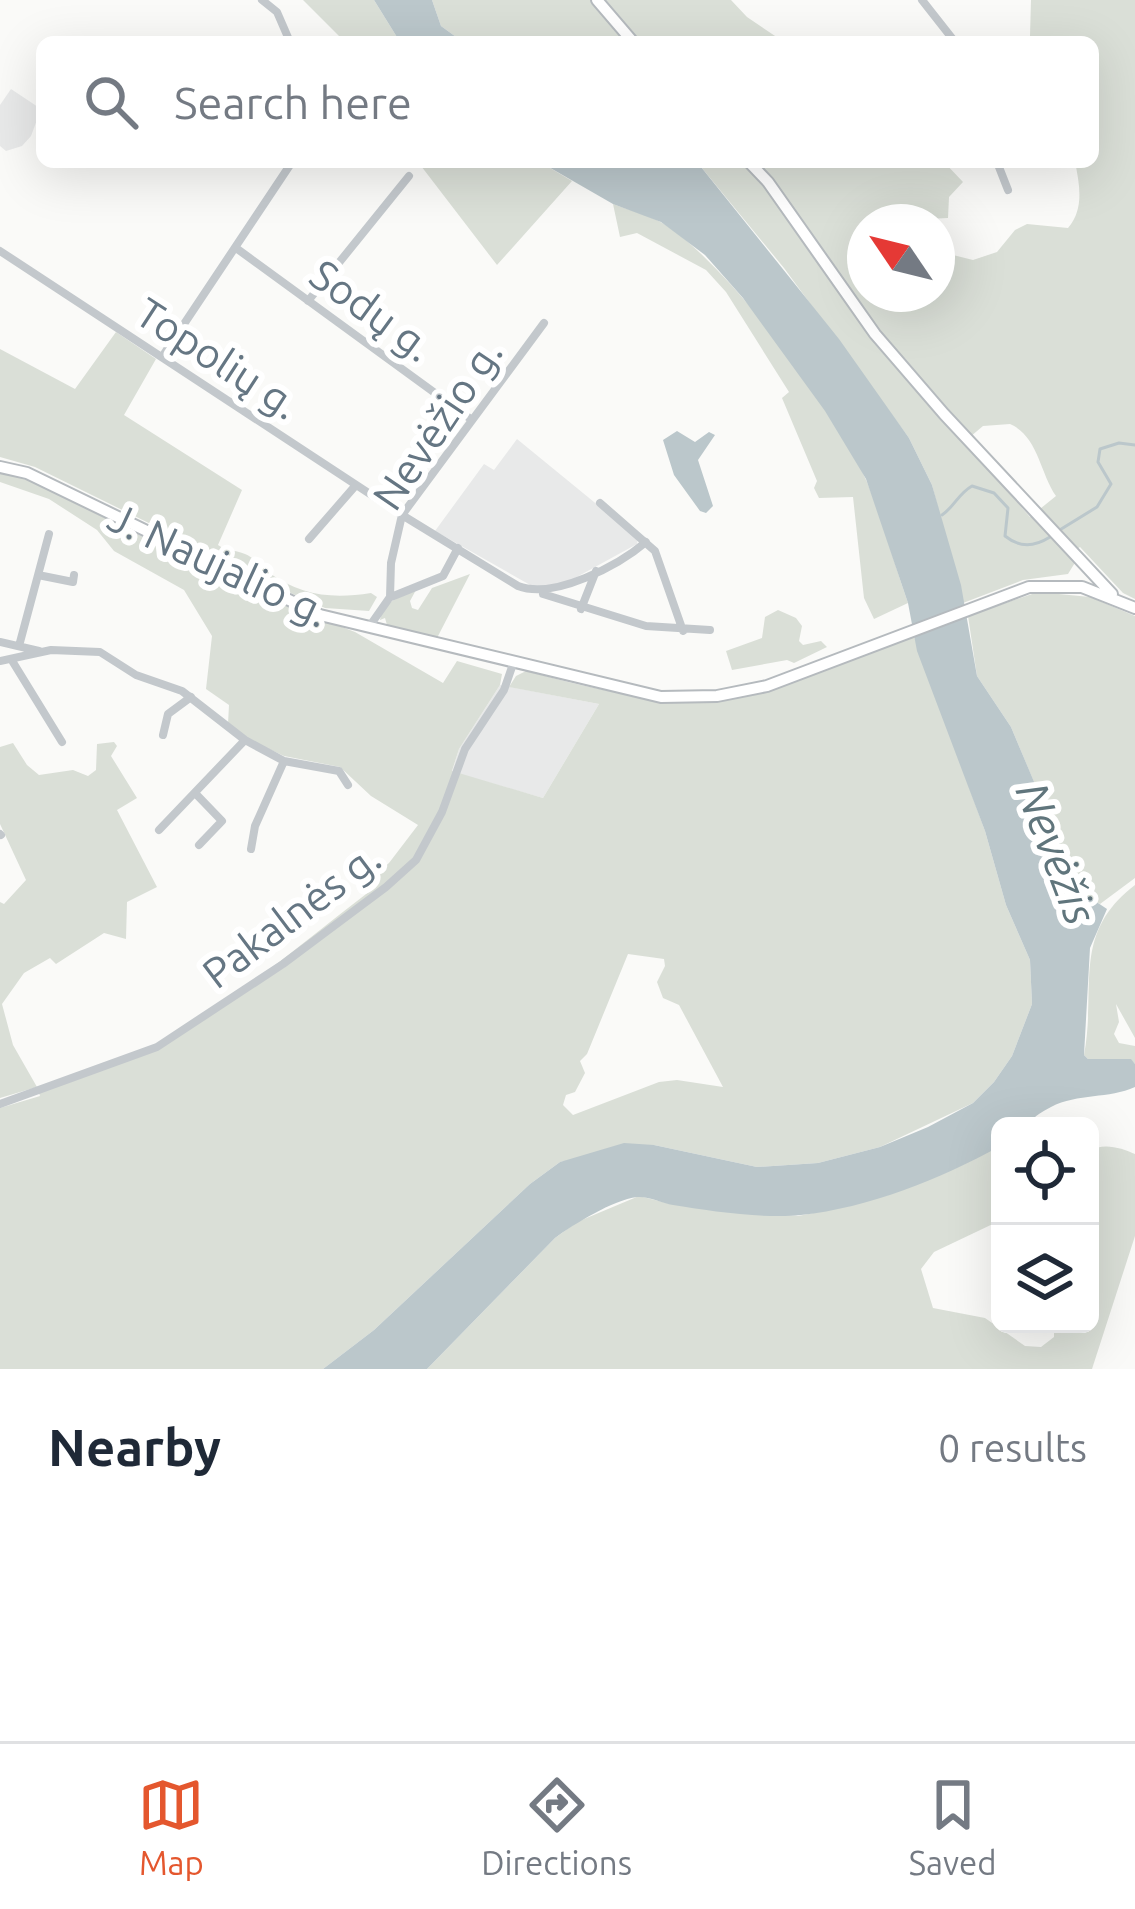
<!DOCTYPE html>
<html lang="en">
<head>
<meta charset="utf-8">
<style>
  body { margin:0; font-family:Ubuntu,sans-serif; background:#f2f2f3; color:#1f2937 }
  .controls { position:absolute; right:36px; bottom:36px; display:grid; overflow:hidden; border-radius:18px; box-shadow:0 12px 48px #0002 }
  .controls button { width:108px; height:108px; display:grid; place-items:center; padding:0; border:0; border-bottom:3px solid #e0e1e3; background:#fff; color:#1f2937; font:60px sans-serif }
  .compass { position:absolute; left:847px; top:204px; width:108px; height:108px; border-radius:50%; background:#fff; box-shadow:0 12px 48px #0002; rotate:305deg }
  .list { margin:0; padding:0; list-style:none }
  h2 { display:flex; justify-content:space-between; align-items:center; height:156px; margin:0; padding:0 48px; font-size:51px }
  h2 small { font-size:39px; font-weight:400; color:#747a83 }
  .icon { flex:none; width:66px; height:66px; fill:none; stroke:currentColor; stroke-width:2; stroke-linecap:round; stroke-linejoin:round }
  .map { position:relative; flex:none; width:1135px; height:1369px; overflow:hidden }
  .search { position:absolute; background:#fff; box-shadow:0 12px 48px #0002; left:36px; right:36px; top:36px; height:132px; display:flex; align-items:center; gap:30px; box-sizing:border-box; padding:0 42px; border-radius:18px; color:#747a83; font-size:45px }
  .sheet { height:372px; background:#fff }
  nav { display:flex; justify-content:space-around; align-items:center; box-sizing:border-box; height:168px; border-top:3px solid #e0e1e3; background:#fff; font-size:33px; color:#747a83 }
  nav a { display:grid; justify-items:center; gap:6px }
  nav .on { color:#e4572e }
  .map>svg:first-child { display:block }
</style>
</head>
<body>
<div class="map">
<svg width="1135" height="1369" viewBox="0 0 1135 1369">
  <rect width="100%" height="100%" fill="#fafaf8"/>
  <!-- built -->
  <path fill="#e8e9e9" d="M11 89 41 109 31 136 22 146 6 151 0 146V105Z
    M517 439 638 538 637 544 564 584 532 586 435 531 484 464 494 470Z
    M500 685 599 704 543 798 452 772 459 749Z"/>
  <!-- green -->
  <path fill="#dadfd7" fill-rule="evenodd" d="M303 0H374L400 42H345Z
    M432 0H731L747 17 784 42H463L441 26Z
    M1031 0H1135V599L1123 593 1080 547 1071 553 1076 561 1068 574 1023 580 963 603 932 485 909 438 784 268 697 162H944L963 182 949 197 948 218 865 222V294H937V251L973 260 997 252 1015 230 1027 224 1068 228C1084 209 1080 186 1075 162H1093V42H970L1019 41 1030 36ZM1010 424C1038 436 1040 473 1056 496L1030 517 964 442 983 426Z
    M418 162H540L572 181 497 265Z
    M613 204C629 210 649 215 664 224 727 263 838 413 867 482 883 521 894 563 908 603L874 619 864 598 853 497 819 498 814 488 817 481 782 398 789 392 726 292 706 270 637 233 620 237Z
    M116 332 156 359 124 415 242 490 218 545C228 552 233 549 245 554 253 557 260 566 268 572 301 596 332 599 371 593L377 597 369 611 325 608 297 596 35 467 0 457V349L75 389Z
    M5 473 22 477 262 596 355 632 443 683 457 661 502 674 500 685 459 749 452 771 543 798 599 704 509 687 516 676 526 671C613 694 695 715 783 686 828 671 869 649 914 636L985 831 1006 905 1030 960 1032 1004 1012 1056 994 1082 973 1103 880 1147 818 1163 757 1167 654 1145 560 1162 530 1184 374 1330 323 1369H0V1108L40 1096 37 1087 0 1098V902L4 904 26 880 0 824V747L13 743 27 765 39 775 73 770 88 776 96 770 97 744 114 742 117 746 111 756 137 798 117 810 157 887 127 902 126 939 104 933 56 964 50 958 24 973 2 1004 13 1045 37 1087C78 1075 121 1062 159 1042 235 1002 302 943 370 891L367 881 389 863 418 825 371 796 340 767 284 756 250 740 228 724 229 705 206 689 212 636 184 590 114 551 97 530 49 499 0 482V474ZM628 954 664 959 665 966 657 982 663 998 679 1005 723 1087 677 1080 659 1082 573 1115 563 1105 566 1095 575 1092 585 1073 580 1061 587 1054Z
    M470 574 437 638 387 625 385 618 380 620C383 602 400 596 416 590L410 601 412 608 418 610 432 588Z
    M1038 592 1090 597 1135 616V878L1100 904 1080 892 1011 727 977 676 968 616Z
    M778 610 796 618 802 626 799 641 803 645 821 641 827 647 794 663 787 660 732 670 726 651 762 638 765 617Z
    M1135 885V1038L1116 1004 1119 1022 1114 1034 1119 1043 1135 1046V1064L1130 1059H1088L1084 1055C1097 986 1071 934 1135 885Z
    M1000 1146V1216L997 1222 934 1252 921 1269 933 1308 985 1318 1025 1346 1041 1347 1054 1337V1324H1090V1151C1103 1142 1122 1148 1135 1154V1236L1092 1369H427L555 1238 577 1222 639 1196 671 1204 798 1216 849 1206 888 1195Z"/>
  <!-- water -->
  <path fill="#bbc7cb" d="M374 0H432L441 26 463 42H400Z
    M540 162H697L839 339 909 438 932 485 961 585 977 676 1011 727 1080 891 1107 909 1090 948 1084 1055 1088 1059H1131L1135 1064V1087C1109 1099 1078 1093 1051 1107 1025 1120 1035 1126 1000 1126V1146C941 1179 868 1208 801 1215 765 1219 709 1211 673 1205 662 1203 648 1196 637 1197 613 1200 574 1224 555 1238L427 1369H323L374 1330 530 1184 560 1162 624 1143 654 1145 757 1167 818 1163 880 1147 928 1127 973 1103 994 1082 1012 1056 1032 1004 1030 960 1006 905 985 831 917 651 908 603 866 479 825 411 743 298 705 255 661 222 613 204Z
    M677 431 695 442 709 432 715 435 698 460 713 506 706 513 700 511 674 475 663 440Z"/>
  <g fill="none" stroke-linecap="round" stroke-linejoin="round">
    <!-- stream -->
    <path stroke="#bbc7cb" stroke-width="3" d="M942 515C955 506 958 494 972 486L994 493 1008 508 1005 536C1020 548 1034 547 1050 537
      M1058 531 1097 507 1111 484 1098 462 1100 449 1119 443 1135 445"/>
    <!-- major casing -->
    <g stroke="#b5babe" stroke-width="14">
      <path id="major" d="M597 0 633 42
        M749 162 768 182 875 334 944 414 1112 594
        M0 467 27 473 320 615 661 697 717 696 767 686 1029 587H1082L1135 608"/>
    </g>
    <!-- minor -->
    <path stroke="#c3c8cc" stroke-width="8" d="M262 0 277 12 290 42
      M922 0 955 42
      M997 162 1008 190
      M236 248 472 420
      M0 251 402 515 518 586C554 600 619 565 646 542
      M308 301 409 176
      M162 357 292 162
      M600 503 655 551 683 631
      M309 539 356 485
      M38 575 73 582 74 575
      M543 594 646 626 710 630
      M391 597 443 576 458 548
      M581 609 596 571
      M369 627 390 597 391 563 402 515 544 323
      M0 642 39 651
      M19 646 49 534
      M11 659 62 742
      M0 661 51 650 100 652 136 675 182 691 245 740 284 761 339 771 348 785
      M163 735 168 714 191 697
      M195 793 222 821 199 845
      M159 830 245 740
      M0 834 1 835
      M251 849 255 826 284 761
      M0 1104 157 1047 283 964 386 887 416 860 442 812 465 749 504 690 513 664"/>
    <!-- major -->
    <use href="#major" stroke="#fff" stroke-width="10"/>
  </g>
  <g text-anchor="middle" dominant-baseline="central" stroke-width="12" stroke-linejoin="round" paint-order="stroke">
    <!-- street labels -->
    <g font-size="42" fill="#657683" stroke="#fff">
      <text transform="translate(372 310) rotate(36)">Sodų g.</text>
      <text transform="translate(218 358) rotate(33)">Topolių g.</text>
      <text transform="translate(437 424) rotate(-56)">Nevėžio g.</text>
      <text transform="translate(219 564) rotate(25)">J. Naujalio g.</text>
      <text transform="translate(291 915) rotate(-37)">Pakalnės g.</text>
    </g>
    <!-- water labels -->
    <g font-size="45" font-style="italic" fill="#60757c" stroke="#fff">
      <text transform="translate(1057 853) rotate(69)">Nevėžis</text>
    </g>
  </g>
</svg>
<div class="controls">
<button><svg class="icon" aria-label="locate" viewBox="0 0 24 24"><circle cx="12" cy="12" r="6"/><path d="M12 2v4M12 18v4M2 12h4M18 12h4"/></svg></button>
<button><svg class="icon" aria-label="layers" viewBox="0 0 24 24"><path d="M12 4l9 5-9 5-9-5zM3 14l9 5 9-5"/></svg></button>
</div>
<svg class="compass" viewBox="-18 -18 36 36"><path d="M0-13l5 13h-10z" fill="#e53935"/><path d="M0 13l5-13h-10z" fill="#747a83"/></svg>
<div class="search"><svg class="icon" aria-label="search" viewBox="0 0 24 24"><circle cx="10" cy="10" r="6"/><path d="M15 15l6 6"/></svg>Search here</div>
</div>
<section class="sheet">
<h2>Nearby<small>0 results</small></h2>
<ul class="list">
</ul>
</section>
<nav>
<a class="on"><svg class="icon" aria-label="map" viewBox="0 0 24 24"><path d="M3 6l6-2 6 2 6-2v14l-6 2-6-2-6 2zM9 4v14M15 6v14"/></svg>Map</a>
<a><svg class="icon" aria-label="directions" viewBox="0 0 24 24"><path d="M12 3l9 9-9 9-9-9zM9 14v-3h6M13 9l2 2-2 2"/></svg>Directions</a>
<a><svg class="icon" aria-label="saved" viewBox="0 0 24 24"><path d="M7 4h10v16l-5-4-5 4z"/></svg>Saved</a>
</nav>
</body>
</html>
